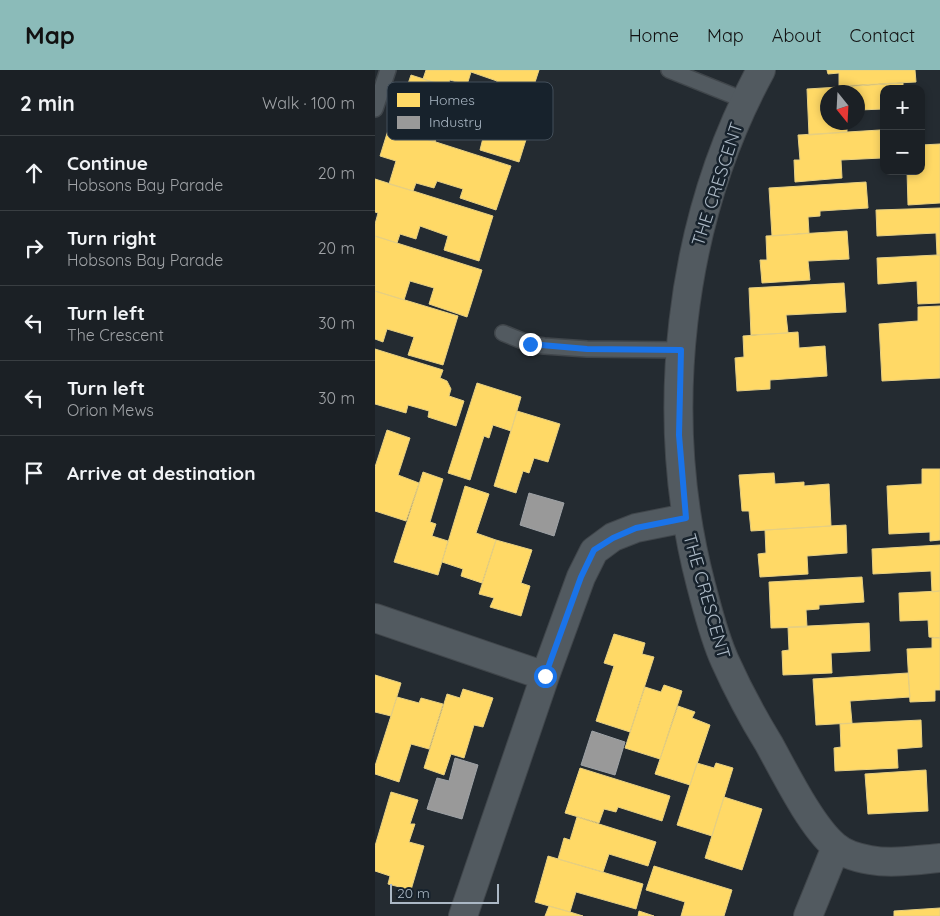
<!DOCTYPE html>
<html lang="en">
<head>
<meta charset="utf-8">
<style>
  body { margin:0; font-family:Quicksand,sans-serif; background:#282d32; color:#f1f3f6 }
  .controls { position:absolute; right:15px; top:15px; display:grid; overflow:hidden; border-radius:10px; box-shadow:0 2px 8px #0003 }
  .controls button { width:45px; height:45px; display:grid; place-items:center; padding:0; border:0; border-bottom:1px solid #393e42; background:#1b2025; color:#f1f3f6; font:25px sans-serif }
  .compass { position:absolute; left:445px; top:15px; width:45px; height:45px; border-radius:50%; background:#1b2025; box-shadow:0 2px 8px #0003; rotate:162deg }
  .scale { position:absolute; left:15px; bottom:12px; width:109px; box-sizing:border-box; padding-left:5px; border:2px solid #abb8c5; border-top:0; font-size:14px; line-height:18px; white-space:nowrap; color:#abb8c5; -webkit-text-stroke:4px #17222c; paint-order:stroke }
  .stop { position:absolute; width:15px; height:15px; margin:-11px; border:4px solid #1a73e8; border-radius:50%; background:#fff }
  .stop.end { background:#1a73e8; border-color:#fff; box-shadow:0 1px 5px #0008 }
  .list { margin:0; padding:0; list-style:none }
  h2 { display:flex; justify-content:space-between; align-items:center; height:65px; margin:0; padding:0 20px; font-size:21px }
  h2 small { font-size:16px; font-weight:400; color:#a0a3a7 }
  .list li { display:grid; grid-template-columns:32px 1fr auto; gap:15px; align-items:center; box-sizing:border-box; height:75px; padding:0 20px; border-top:1px solid #393e42 }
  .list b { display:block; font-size:19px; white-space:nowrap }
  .list p { margin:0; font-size:16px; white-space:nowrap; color:#a0a3a7 }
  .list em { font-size:16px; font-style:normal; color:#a0a3a7 }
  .icon { flex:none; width:28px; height:28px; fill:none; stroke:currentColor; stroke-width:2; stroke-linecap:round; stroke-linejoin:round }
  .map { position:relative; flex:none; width:565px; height:846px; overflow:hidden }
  header { display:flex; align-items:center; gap:30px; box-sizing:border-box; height:70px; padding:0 25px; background:#8bbbb9; color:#111 }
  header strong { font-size:24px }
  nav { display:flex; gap:28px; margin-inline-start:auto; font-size:18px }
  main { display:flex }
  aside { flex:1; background:#1b2025 }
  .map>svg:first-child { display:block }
</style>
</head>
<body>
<header>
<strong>Map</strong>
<nav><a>Home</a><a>Map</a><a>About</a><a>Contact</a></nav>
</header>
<main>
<aside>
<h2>2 min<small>Walk · 100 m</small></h2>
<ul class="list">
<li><svg class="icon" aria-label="ahead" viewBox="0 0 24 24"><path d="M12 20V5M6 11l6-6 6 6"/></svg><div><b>Continue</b><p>Hobsons Bay Parade</p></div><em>20 m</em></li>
<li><svg class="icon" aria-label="right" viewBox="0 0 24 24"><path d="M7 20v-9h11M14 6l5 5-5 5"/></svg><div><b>Turn right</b><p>Hobsons Bay Parade</p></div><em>20 m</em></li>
<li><svg class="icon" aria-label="left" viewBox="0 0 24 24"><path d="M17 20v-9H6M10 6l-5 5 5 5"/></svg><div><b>Turn left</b><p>The Crescent</p></div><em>30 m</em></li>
<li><svg class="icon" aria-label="left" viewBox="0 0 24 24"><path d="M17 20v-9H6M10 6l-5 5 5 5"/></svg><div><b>Turn left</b><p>Orion Mews</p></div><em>30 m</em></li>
<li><svg class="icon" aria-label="arrive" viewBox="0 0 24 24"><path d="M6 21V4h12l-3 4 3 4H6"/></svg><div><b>Arrive at destination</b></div></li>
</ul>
</aside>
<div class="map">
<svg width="565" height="846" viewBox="0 0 565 846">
  <rect width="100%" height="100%" fill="#242b31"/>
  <!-- homes -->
  <path fill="#ffd966" stroke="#e6cf82" d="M51 0H164L152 37 117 26 122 11 96 2 92 15 75 10 72 17 48 9Z
    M452 0H540L541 12 464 16V3L453 4Z
    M36 5 159 44 144 92 105 80 109 64 84 56 80 68 63 63 60 72 36 64 42 43 25 37Z
    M528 13V19H509V39L484 40V46H482V22H452V52H472V62L434 65 432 19Z
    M14 57 136 96 121 140 85 128 88 119 62 111 59 118 41 113 38 121 14 114 21 91 5 86Z
    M505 60 507 88 466 90 467 108 420 112 419 90H425L423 65Z
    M565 74V133L533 135 532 101H546V75Z
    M0 109 118 146 104 191 69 180 73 166 45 156 41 169 25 164 22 173 0 166V154L3 143 0 142Z
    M491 112 493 138 445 141V146L433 147 434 163 397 166 394 118Z
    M565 138V185H562L561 163 502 166 501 140Z
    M472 161 474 189 433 191 435 210 387 213 385 190H392L391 166Z
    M0 166 107 200 92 247 54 234 59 218 35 211 29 230 0 221Z
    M562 185H565V233L543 234 542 211 503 214 502 188Z
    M469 213 471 242 411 245 413 263 376 265 374 218Z
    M0 221 83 246 68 295 33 285 39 267 12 259 8 272 0 269Z
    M565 236V308L507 311 504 254 543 251V237Z
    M423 262 424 278 450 276 452 306 395 310V319L362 321 360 288 369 287 368 266Z
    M0 279 68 300 65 308 72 311 76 319 74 326 89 331 81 356 53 347 54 341 33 335 31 343 0 334Z
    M102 313 146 327 136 361 118 355 114 368 109 366 95 410 73 403Z
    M142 341 185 354 173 392 159 388 154 403 148 401 141 423 119 416Z
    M12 360 35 368 23 405 44 413 31 451 0 441V397Z
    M547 399H565V470L555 471V462L514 464 512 416 547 414Z
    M48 402 68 409 55 452 61 454 57 466 73 471 63 505 19 492Z
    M399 403 400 414 429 412V416L454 414 456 456 376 461 374 441H367L364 405Z
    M90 416 114 424 101 463 121 470 107 513 86 506 88 499 67 492Z
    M471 455 472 483 432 486 433 504 385 507 383 484 391 483 390 460Z
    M121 470 157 480 146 513 155 516 146 546 115 537 119 528 104 524Z
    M565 475V521L557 522 556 501 498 504 497 479Z
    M487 507 489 532 444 535V539L431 540 432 557 396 558 394 512Z
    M565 521V568L554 567 553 550 525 551 524 523Z
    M494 553 495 581 456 583 457 603 408 605 407 581 414 580 413 557Z
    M239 564 270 573 267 584 279 587 255 662 221 651 239 596 229 593Z
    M557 568H565V620H560V631L535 632 532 579 557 578Z
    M533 603 535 627 475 631 477 653 441 655 438 609Z
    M0 605 26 613 16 646 0 642Z
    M289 615 307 621 285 689 250 678 270 617 286 622Z
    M88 619 118 628 108 657 99 655 89 688 76 684 69 705 49 698 72 624 85 628Z
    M22 627 44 633 46 628 68 634 54 679 36 674 24 712 0 704V696Z
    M303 636 320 642 317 648 335 655 315 715 280 704Z
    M546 650 547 677 522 679 523 698 460 701 459 678 466 677 465 654Z
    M322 693 339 698 341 693 358 698 337 766 302 755Z
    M205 698 295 726 287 751 243 737 241 742 229 739 224 753 190 743Z
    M551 700 553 741 493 744 490 704Z
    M16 722 43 730 35 754H40L34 772 49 776 36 820 13 814 15 806 0 801V776Z
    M349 727 387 739 367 800 330 788Z
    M202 747 281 772 273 796 234 784 228 802 183 789 189 768 195 770Z
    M173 786 268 814 261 839 201 822 195 842 160 832Z
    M279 796 357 820 349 846H306L310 832 271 820Z
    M174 836 195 842 208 846H170Z
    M565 838V846H519V841Z
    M264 841 279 846H263Z"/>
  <!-- industry -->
  <path fill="#999" stroke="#9ea2a6" d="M154 423 189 433 179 466 145 455Z
    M217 661 250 672 240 705 206 695Z
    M80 688 103 695 87 749 52 739 62 708 74 711Z"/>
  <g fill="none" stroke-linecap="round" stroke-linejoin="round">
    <!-- service casing -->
    <g stroke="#40464b" stroke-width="18">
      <path id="service" d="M294 0 369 30
        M0 39 13 0
        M128 263 155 274 169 276 212 279 306 280"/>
    </g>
    <!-- minor casing -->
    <g stroke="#40464b" stroke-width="30">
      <path id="minor" d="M386 0C303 153 282 347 326 515 333 541 339 567 350 591 363 620 378 648 394 674 410 703 436 756 460 776 469 784 483 788 495 790 517 794 542 790 565 788
        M0 548 170 606
        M88 846 170 606 206 507 219 481 238 467 261 458 311 448
        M433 846 461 777"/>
    </g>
    <!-- service -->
    <use href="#service" stroke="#525a60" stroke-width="15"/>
    <!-- minor -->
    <use href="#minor" stroke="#525a60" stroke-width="28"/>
  </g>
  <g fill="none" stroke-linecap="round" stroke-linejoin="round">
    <!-- route -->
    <path stroke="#1a73e8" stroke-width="6" d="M155 274 212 279 306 280 304 365 311 448 261 458 238 468 219 480 206 507 170 606"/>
  </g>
  <g text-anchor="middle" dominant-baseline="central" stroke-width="5" stroke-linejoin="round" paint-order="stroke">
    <!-- street labels -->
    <g font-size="18" fill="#abb8c5" stroke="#17222c">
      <text transform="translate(342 114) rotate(-72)">THE CRESCENT</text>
      <text transform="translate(332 526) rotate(74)">THE CRESCENT</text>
    </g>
  </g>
  <!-- legend -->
  <rect x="12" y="12" width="166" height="58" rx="8" fill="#17222c" stroke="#434f5a" stroke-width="1"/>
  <rect x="22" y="23" width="23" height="14" fill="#ffd966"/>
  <rect x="22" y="46" width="23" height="13" fill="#999"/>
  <g font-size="14" fill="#abb8c5">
    <text x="54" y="35">Homes</text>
    <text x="54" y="57">Industry</text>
  </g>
</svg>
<div class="controls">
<button>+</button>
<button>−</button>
</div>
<svg class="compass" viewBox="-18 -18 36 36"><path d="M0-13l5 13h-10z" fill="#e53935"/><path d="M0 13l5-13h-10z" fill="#a0a3a7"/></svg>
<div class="scale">20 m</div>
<div class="stop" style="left:170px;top:606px"></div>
<div class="stop end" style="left:155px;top:274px"></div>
</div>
</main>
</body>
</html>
